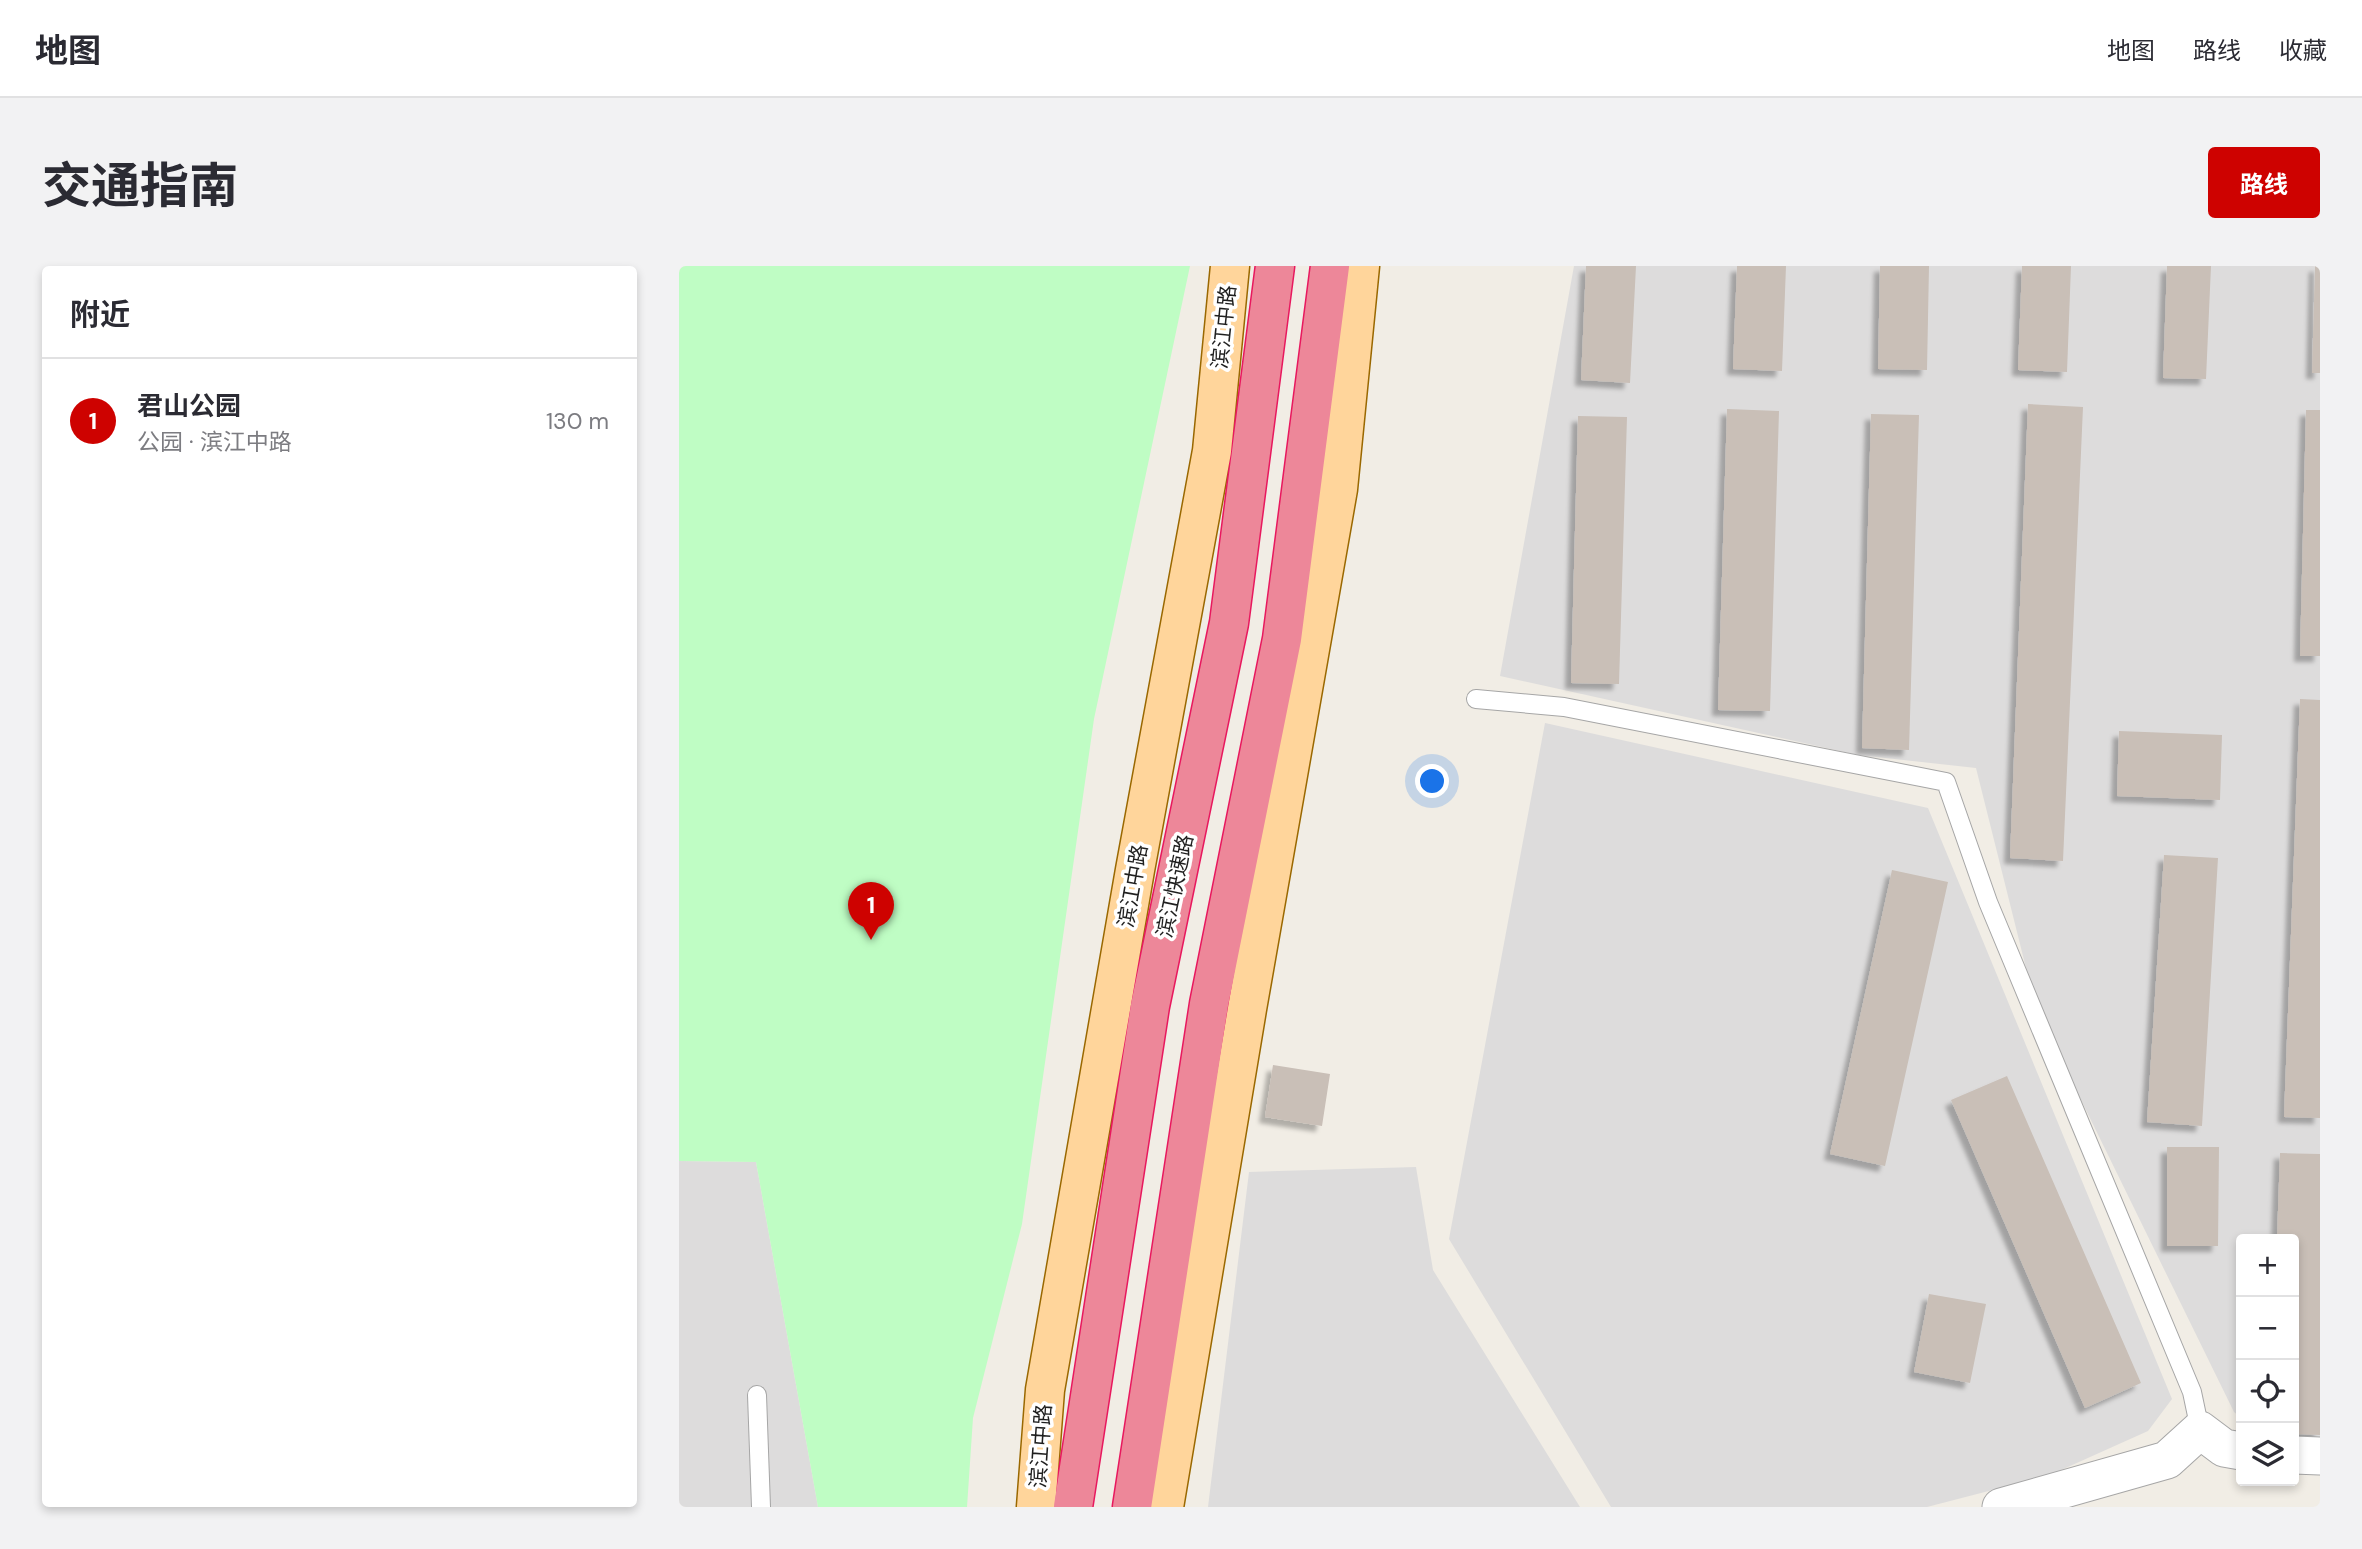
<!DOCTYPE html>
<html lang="zh">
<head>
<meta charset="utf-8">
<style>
  body { margin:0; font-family:"DM Sans","Noto Sans SC",sans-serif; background:#f2f2f3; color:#2b2b33 }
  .controls { position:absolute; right:21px; bottom:21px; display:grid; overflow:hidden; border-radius:7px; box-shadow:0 4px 10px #0003 }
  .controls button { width:63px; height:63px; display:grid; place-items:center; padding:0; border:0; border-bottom:2px solid #e1e1e2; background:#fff; color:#2b2b33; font:35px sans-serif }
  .you { position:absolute; left:754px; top:516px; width:24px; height:24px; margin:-18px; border:5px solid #fff; border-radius:50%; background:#1a73e8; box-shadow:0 0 0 10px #1a73e833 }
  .badge { display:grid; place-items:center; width:46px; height:46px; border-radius:50%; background:#ce0200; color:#fff; font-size:23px; font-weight:700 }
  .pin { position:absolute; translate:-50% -58px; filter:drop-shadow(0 2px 4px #0008) }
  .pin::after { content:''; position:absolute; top:37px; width:24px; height:21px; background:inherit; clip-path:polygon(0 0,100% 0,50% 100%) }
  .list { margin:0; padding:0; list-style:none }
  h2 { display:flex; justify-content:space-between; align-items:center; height:91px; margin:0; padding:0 28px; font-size:30px }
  h2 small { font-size:23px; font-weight:400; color:#7c7c81 }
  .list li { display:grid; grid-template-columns:46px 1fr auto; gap:21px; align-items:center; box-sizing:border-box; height:126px; padding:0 28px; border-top:2px solid #e1e1e2 }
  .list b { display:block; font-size:26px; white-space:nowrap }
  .list p { margin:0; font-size:23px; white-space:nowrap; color:#7c7c81 }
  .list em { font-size:23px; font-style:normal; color:#7c7c81 }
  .icon { flex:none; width:38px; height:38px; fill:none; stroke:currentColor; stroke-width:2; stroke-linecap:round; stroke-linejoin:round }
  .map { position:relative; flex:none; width:1641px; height:1241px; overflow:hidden; border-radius:7px }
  header { display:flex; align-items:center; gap:42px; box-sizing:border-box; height:98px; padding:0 35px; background:#fff; border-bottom:2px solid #e1e1e2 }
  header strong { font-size:33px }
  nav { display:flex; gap:38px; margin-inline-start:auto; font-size:24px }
  .intro { display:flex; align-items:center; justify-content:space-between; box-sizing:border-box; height:168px; padding:0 42px }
  h1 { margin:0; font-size:49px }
  .button { padding:18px 32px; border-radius:7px; background:#ce0200; color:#fff; font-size:24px; font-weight:700 }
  main { display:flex; gap:42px; padding:0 42px }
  aside { flex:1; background:#fff; border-radius:7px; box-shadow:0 4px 10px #0003 }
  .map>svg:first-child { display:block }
</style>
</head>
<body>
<header>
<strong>地图</strong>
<nav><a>地图</a><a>路线</a><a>收藏</a></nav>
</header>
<div class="intro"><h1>交通指南</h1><a class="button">路线</a></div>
<main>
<aside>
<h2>附近<small></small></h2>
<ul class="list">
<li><span class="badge">1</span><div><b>君山公园</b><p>公园 · 滨江中路</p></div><em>130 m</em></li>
</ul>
</aside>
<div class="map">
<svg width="1641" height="1241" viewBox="0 0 1641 1241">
  <defs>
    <filter id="shadow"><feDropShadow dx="-6" dy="6" stdDeviation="2" flood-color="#0004"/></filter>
  </defs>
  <rect width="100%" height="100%" fill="#f1ede5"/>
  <!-- residential -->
  <path fill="#dddcdc" d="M895 0H1641V1176L1615 1175V973H1562V1152L1555 1146 1357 742 1297 502 1179 489 821 410Z
    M866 457 1249 542 1493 1133 1469 1165 1371 1209 1248 1241H932L770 973Z
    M0 895 77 896 139 1241H0Z
    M737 901 754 1004 901 1241H529L570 906Z"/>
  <!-- park -->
  <path fill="#bffdc4" d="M0 0H511L415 453 343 958 294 1152 288 1241H139L77 896 0 895Z"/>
  <!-- building -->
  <path fill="#c9bfb7" filter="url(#shadow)" d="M907 0H957L951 117 902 114Z
    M1058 0H1107L1103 105 1054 103Z
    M1201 0H1250L1248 104 1199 103Z
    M1343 0H1392L1388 106 1339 104Z
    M1488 0H1532L1527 113 1484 112Z
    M1636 0H1641V107H1633Z
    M1349 138 1404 141 1384 595 1331 592Z
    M1048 143 1100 145 1091 445 1039 444Z
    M1627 144H1641V390H1621Z
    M1192 148 1240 149 1230 484 1183 482Z
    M899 150 948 151 940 418 892 417Z
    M1621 433 1641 434V852L1605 851Z
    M1440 465 1543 469 1541 534 1438 530Z
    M1485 589 1539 592 1523 860 1468 856Z
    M1213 604 1269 616 1206 900 1151 888Z
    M594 799 651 808 643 860 586 851Z
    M1328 810 1462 1117 1406 1142 1272 834Z
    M1488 881H1540L1539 980H1488Z
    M1601 887 1641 888V1169L1615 1168V973H1598Z
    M1250 1028 1307 1038 1291 1117 1235 1106Z"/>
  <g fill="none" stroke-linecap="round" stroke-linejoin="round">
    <!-- lane casing -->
    <g stroke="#a6a6a6" stroke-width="20">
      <path id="lane" d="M797 433 885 441 1267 516 1309 636 1513 1126 1521 1164
        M78 1129 82 1241"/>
    </g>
    <!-- street casing -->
    <g stroke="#a6a6a6" stroke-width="39">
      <path id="street" d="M1615 1189 1641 1190
        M1322 1241 1488 1194 1521 1164 1545 1182 1562 1185"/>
    </g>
    <!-- primary casing -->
    <g stroke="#9a6800" stroke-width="41">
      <path id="primary" d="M357 1241 366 1124 456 604 533 185 551 0
        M485 1241 568 743 659 223 681 0"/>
    </g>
    <!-- highway casing -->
    <g stroke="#e8185e" stroke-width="41">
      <path id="highway" d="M394 1241 471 740 550 357 596 0
        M453 1241 530 738 603 373 651 0"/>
    </g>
    <!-- lane -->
    <use href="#lane" stroke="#fff" stroke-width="18"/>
    <!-- street -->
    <use href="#street" stroke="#fff" stroke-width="37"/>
    <!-- primary -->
    <use href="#primary" stroke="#ffd59b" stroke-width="38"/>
    <!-- highway -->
    <use href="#highway" stroke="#ed8799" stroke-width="38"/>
  </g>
  <g text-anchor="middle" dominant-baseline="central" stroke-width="7" stroke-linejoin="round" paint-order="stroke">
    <!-- street labels -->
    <g font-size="21" fill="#1f1f1f" stroke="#fff">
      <text transform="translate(545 61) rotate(-84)">滨江中路</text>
      <text transform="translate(454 620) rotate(-80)">滨江中路</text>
      <text transform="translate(496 620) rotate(-78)">滨江快速路</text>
      <text transform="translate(362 1180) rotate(-86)">滨江中路</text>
    </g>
  </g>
</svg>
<div class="controls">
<button>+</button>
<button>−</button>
<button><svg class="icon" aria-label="locate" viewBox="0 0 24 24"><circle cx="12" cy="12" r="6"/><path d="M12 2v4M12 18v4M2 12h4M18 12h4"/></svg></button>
<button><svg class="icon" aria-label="layers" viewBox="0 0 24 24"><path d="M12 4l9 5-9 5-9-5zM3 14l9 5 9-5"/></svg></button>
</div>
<div class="you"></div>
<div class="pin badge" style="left:192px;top:674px">1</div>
</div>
</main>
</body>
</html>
